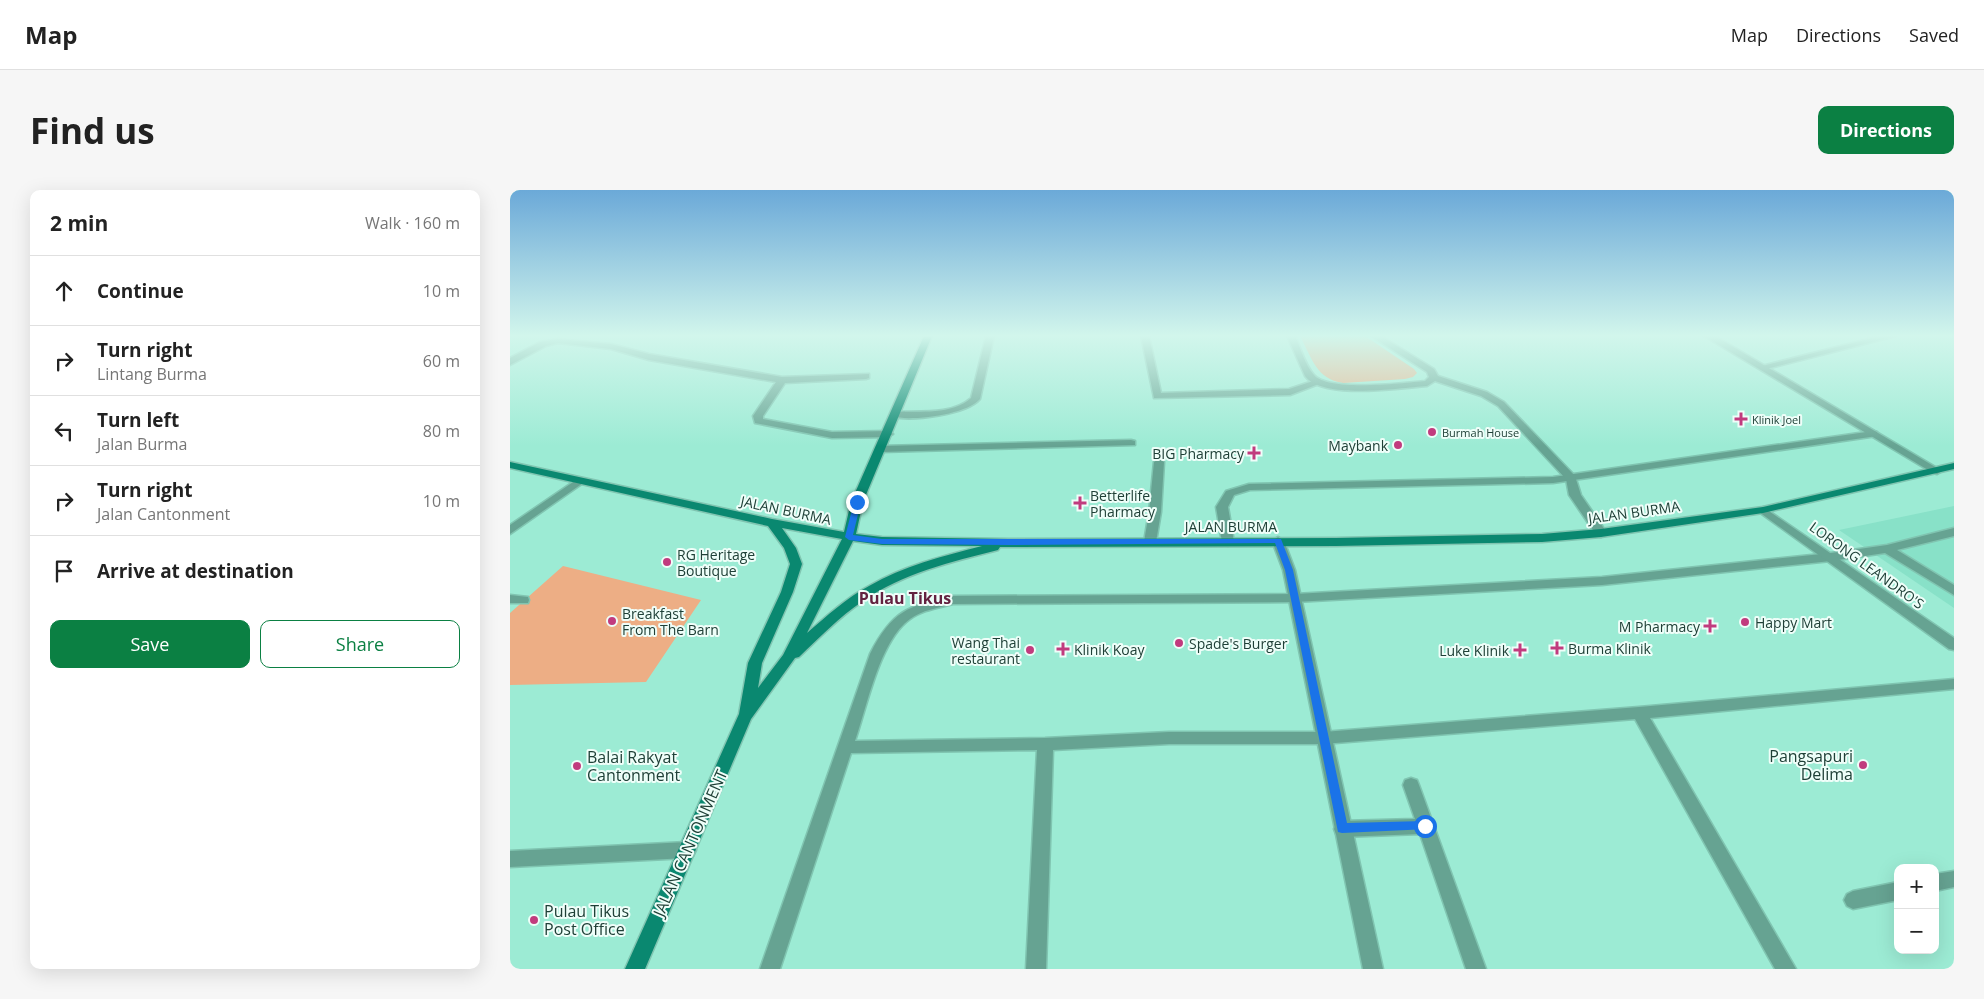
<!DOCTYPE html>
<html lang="en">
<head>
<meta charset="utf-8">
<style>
  body { margin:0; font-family:"Open Sans",sans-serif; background:#f6f6f6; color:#222 }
  .controls { position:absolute; right:15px; bottom:15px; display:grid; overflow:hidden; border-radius:10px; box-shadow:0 5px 20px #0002 }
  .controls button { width:45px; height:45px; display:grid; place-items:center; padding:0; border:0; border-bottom:1px solid #e0e0e0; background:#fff; color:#222; font:25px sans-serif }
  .stop { position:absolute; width:15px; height:15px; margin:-11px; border:4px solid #1a73e8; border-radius:50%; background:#fff }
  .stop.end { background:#1a73e8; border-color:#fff; box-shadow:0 1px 5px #0008 }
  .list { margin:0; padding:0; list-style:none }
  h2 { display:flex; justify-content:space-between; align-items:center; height:65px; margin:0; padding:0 20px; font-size:21px }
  h2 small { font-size:16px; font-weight:400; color:#767676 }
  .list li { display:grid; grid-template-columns:32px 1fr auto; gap:15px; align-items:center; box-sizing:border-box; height:70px; padding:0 20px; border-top:1px solid #e0e0e0 }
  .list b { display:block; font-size:19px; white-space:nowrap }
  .list p { margin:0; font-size:16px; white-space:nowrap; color:#767676 }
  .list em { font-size:16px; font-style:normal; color:#767676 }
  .actions { display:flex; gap:10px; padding:15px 20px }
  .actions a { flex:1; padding:11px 0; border:1px solid #0b8043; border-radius:10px; text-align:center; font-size:18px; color:#0b8043 }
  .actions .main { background:#0b8043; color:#fff }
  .icon { flex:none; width:28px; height:28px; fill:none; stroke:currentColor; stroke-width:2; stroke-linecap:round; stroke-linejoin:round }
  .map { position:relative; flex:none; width:1444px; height:779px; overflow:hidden; border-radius:10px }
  header { display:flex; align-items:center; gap:30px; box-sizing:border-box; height:70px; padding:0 25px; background:#fff; border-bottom:1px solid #e0e0e0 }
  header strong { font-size:24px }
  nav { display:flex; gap:28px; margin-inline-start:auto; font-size:18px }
  .intro { display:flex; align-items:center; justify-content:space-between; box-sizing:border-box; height:120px; padding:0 30px }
  h1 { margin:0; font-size:35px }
  .button { padding:12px 22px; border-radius:10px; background:#0b8043; color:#fff; font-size:18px; font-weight:700 }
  main { display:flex; gap:30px; padding:0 30px }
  aside { flex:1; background:#fff; border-radius:10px; box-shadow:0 5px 20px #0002 }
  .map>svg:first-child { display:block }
</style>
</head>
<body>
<header>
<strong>Map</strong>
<nav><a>Map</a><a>Directions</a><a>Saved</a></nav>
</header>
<div class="intro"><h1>Find us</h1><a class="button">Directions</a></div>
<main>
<aside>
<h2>2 min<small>Walk · 160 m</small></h2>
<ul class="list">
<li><svg class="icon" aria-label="ahead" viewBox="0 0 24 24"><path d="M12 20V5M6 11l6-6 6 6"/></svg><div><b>Continue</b></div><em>10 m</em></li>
<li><svg class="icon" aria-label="right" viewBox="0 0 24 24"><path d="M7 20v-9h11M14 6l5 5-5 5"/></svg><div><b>Turn right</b><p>Lintang Burma</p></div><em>60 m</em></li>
<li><svg class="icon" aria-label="left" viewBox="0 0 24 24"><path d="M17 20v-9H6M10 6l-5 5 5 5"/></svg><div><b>Turn left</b><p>Jalan Burma</p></div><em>80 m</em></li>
<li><svg class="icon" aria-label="right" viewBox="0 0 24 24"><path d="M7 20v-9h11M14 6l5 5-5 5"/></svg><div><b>Turn right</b><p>Jalan Cantonment</p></div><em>10 m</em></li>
<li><svg class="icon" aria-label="arrive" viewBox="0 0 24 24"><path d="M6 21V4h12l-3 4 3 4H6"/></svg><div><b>Arrive at destination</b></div></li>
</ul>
<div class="actions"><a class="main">Save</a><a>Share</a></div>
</aside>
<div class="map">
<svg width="1444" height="779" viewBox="0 0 1444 779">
  <rect width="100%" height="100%" fill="#9cebd4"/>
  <!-- built -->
  <path fill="#88e1c8" d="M1444 316V418L1329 340Z"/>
  <!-- green -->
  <path fill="#edae85" d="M790 146H855L904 179 907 183 903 187 895 189 833 193C806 189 802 168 790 146Z
    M53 376 191 410 136 492 0 495V423Z"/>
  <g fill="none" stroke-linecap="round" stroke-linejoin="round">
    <!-- lane casing -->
    <g stroke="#80c5b1" stroke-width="3">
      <path id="lane" d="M476 146H484L470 209C456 225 403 231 383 227V223L386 222C410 221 442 225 461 208Z
        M631 146H639L651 203 779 199 809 189 814 192 780 205 644 208Z
        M1370 146H1386L1252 180 1248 177Z
        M48 149 101 154 139 164 272 187 359 184V188L356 189 275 193 253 226V229L322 242 378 241 383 244 378 247 322 248 245 233 243 226 266 192 139 170 101 159 48 153 36 156 0 175V168L30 152Z
        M1363 241 1367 242V246L1043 293 740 300 724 305 718 317 724 352 718 356 712 352 706 317 716 301 739 294 1043 287Z
        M621 250 625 251V255L371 262 366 259 371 256Z
        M649 269 654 272 651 322 646 352 640 356 634 352 639 322 644 272Z
        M1444 338V346L1387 360 1444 395V405L1375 363 1321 371 1092 395 785 412 443 414C428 418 412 420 400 429 370 450 357 516 345 551L535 548 659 542H813L1129 517 1444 489V499L1140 528 1286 779H1265L1125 529 813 554H659L543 560 536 779H516L527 560 341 563 270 779H250L360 464C382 421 397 416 443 406L785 404 1092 387 1321 363 1377 355Z
        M0 405 18 407 19 410 18 413H0Z
        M901 588 907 590 909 595 976 779H956L910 644 832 647 826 644 824 639 826 634 832 631 905 629 893 595 895 590Z
        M177 652 183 654 186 660 183 666 177 668 0 677V661Z
        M1444 681V697L1425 701V684Z
        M1388 692V710L1343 719 1337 716 1334 710 1337 704 1343 701Z"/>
    </g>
    <!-- street casing -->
    <g stroke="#80c5b1" stroke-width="3">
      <path id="street" d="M777 146H785C791 159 795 175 804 185 818 202 893 193 915 191L919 187 917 182 861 146H871L924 179 928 186 977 202 994 212 1065 286 1071 305 1097 343 1091 347 1087 346 1059 305 1056 289 988 216 971 206 925 191 917 196C889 198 813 210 795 186Z
        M1194 146H1205L1432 281 1427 284 1423 283Z
        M69 288 74 291 73 293 0 344V335Z
        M1253 317 1444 448V460L1439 459 1249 322 1247 320Z
        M768 347 774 351 785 380 873 779H853L773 380 762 351Z"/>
    </g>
    <!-- secondary casing -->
    <g stroke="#80c5b1" stroke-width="3">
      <path id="secondary" d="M414 146H422L353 312 346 344 372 347 498 349 826 348 1032 344 1091 339 1253 317 1444 273V279L1253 323 1091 347 1032 352 826 356 490 357 488 360C441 372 393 383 353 411 329 427 309 448 289 467L285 468 241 529 135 779H115L229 524 238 473 271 402 280 374 274 358 258 336 0 278V272L262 329 334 342 341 312ZM272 338 332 349 273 465 248 498 252 473 283 402 292 374 286 358ZM343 351 372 355 472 356C433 366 393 376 359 396 336 408 317 426 297 443Z"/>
    </g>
    <!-- lane -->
    <use href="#lane" fill="#66a392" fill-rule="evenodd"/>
    <!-- street -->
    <use href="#street" fill="#66a392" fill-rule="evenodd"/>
    <!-- secondary -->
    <use href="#secondary" fill="#0a8870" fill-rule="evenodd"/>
  </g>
  <!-- sky -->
  <linearGradient id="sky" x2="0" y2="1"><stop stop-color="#6ba9d8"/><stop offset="0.57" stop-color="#d2f6ec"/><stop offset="1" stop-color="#d2f6ec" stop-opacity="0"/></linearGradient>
  <rect width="1444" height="256" fill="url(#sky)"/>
  <!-- route -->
  <path fill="#1a73e8" d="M347 310 351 312 343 345 372 349H771L783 380 837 633 915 631 919 632 921 636 919 639 832 643 828 642 775 380 765 353 498 355 372 354 339 350 335 347 344 312Z"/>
  <!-- markers -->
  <g fill="#c13b7e" stroke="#effef9" stroke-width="2">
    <path d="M1228.5 221.5h5v5h5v5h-5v5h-5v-5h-5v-5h5z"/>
    <circle cx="922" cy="242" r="5"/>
    <circle cx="888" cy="255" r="5"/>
    <path d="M741.5 255.5h5v5h5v5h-5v5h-5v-5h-5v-5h5z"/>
    <path d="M567.5 305.5h5v5h5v5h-5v5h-5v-5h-5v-5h5z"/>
    <circle cx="157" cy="372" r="5"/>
    <circle cx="102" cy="431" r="5"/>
    <circle cx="1235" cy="432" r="5"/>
    <path d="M1197.5 428.5h5v5h5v5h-5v5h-5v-5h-5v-5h5z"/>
    <circle cx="669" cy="453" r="5"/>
    <path d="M1044.5 450.5h5v5h5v5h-5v5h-5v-5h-5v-5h5z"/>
    <path d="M550.5 451.5h5v5h5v5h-5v5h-5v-5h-5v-5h5z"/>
    <circle cx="520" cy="460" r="5"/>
    <path d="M1007.5 452.5h5v5h5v5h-5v5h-5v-5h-5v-5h5z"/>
    <circle cx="1353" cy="575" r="5"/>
    <circle cx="67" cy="576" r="5"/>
    <circle cx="24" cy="730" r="5"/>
  </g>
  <g text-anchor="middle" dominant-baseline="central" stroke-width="4" stroke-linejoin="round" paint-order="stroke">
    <!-- far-poi labels -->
    <g font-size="11" fill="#1f4037" stroke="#effef9" text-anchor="start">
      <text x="1242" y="229">Klinik Joel</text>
      <text x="932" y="242">Burmah House</text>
    </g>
    <!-- poi labels -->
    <g font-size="14" fill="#1f4037" stroke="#effef9" text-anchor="start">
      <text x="878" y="255" text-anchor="end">Maybank</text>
      <text x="734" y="263" text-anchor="end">BIG Pharmacy</text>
      <text x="580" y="305">Betterlife<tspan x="580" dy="16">Pharmacy</tspan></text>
      <text x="167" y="364">RG Heritage<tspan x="167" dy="16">Boutique</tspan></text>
      <text x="112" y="423">Breakfast<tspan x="112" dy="16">From The Barn</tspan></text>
      <text x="1245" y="432">Happy Mart</text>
      <text x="1190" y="436" text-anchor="end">M Pharmacy</text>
      <text x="510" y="452" text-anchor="end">Wang Thai<tspan x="510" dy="16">restaurant</tspan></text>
      <text x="679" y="453">Spade's Burger</text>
      <text x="1058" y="458">Burma Klinik</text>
      <text x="564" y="459">Klinik Koay</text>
      <text x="999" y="460" text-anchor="end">Luke Klinik</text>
    </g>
    <!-- street labels -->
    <g font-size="14" fill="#1f4037" stroke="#effef9">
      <text transform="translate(276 320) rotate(12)">JALAN BURMA</text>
      <text transform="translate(1124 322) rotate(-8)">JALAN BURMA</text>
      <text x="721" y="336">JALAN BURMA</text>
      <text transform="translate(1357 375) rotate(36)">LORONG LEANDRO'S</text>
    </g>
    <!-- quarter labels -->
    <g font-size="16" font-weight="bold" fill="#632240" stroke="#effef9">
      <text x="395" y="408">Pulau Tikus</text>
    </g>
    <!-- near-poi labels -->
    <g font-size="16" fill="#1f4037" stroke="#effef9" text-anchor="start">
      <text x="1343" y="566" text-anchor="end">Pangsapuri<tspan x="1343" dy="18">Delima</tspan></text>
      <text x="77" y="567">Balai Rakyat<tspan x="77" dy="18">Cantonment</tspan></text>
      <text x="34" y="721">Pulau Tikus<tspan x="34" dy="18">Post Office</tspan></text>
    </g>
    <!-- near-street labels -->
    <g font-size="16" fill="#1f4037" stroke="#effef9">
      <text transform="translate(180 653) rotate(-66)">JALAN CANTONMENT</text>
    </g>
  </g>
</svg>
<div class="controls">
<button>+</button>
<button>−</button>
</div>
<div class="stop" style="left:915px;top:636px"></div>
<div class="stop end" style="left:347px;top:312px"></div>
</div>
</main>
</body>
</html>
